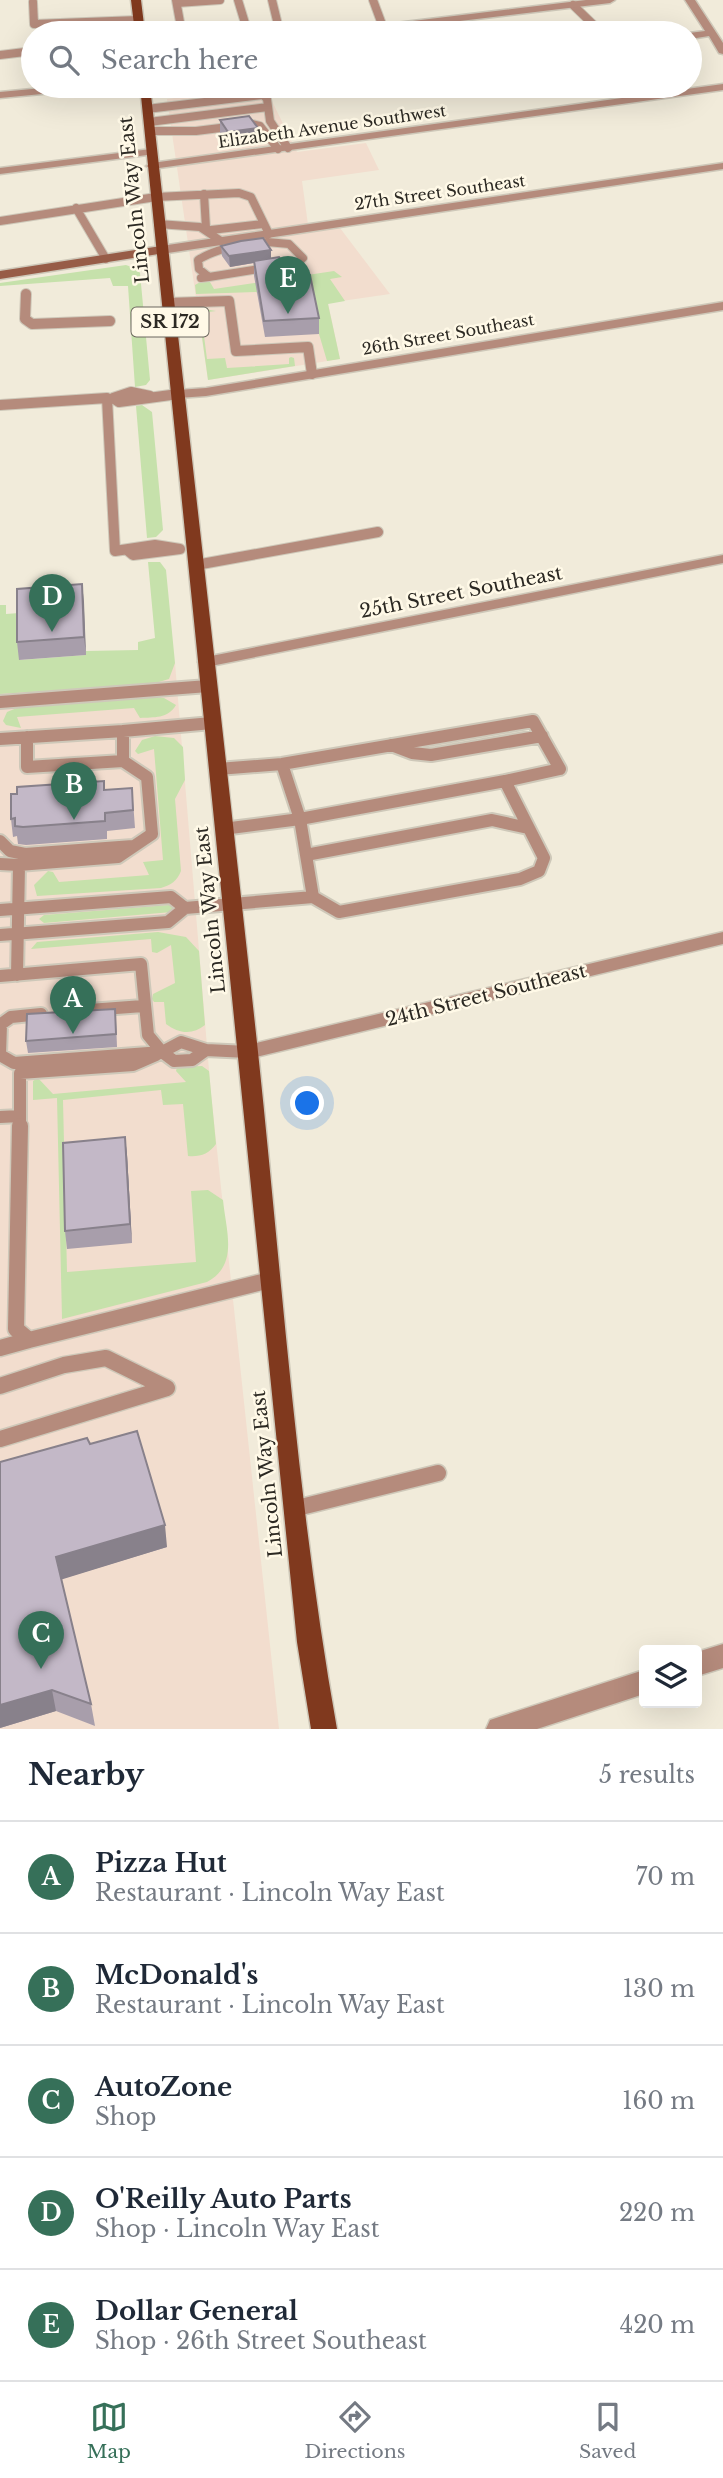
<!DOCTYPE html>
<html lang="en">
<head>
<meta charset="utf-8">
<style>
  body { margin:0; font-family:"Libre Baskerville",serif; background:#f2f2f3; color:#1f2937 }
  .controls { position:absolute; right:21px; bottom:21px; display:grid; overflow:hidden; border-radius:7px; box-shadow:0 7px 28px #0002 }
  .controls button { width:63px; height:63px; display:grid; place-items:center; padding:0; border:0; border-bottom:2px solid #e0e1e3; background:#fff; color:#1f2937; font:35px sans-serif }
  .you { position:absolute; left:308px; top:1104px; width:24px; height:24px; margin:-18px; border:5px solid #fff; border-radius:50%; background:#1a73e8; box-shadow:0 0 0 10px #1a73e833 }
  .badge { display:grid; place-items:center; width:46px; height:46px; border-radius:50%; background:#367059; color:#fff; font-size:23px; font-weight:700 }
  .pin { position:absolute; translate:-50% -58px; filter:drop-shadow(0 2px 4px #0008) }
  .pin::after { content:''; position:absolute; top:37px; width:24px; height:21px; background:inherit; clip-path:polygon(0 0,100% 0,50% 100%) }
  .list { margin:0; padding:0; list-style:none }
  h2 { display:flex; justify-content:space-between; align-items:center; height:91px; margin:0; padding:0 28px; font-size:30px }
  h2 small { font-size:23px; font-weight:400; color:#747a83 }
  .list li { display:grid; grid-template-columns:46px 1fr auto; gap:21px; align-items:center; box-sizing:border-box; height:112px; padding:0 28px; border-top:2px solid #e0e1e3 }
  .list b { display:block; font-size:26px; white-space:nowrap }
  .list p { margin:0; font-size:23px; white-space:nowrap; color:#747a83 }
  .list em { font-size:23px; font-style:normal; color:#747a83 }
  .icon { flex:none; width:38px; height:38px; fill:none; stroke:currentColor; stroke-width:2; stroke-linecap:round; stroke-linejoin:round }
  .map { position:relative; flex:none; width:723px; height:1729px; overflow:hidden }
  .search { position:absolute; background:#fff; box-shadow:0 7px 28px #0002; left:21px; right:21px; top:21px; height:77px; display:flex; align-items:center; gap:18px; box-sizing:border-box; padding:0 24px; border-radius:38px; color:#747a83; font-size:26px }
  .sheet { height:651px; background:#fff }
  nav { display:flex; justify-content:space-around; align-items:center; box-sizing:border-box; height:98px; border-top:2px solid #e0e1e3; background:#fff; font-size:19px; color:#747a83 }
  nav a { display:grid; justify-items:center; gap:4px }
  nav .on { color:#367059 }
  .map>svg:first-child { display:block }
</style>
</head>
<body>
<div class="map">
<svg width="723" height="1729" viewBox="0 0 723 1729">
  <rect width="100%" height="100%" fill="#f1ebda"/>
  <!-- commercial -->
  <path fill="#f2ddce" d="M265 87 297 152 366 143 379 170 302 181 309 232 340 228 390 294 328 303 340 359 208 380 167 99Z
    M175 663 211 1094 279 1729H0V672Z"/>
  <!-- green -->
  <path fill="#c6e1ab" d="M126 265 137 269 140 273 150 380 146 385 135 387 128 286H113L110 278 0 286V283Z
    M334 271 342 277 330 279 345 301 328 304 340 359 327 361 319 334 256 292 196 294 195 285 202 281 210 282 214 289Z
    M198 308 216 311 201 313 207 359 225 358 227 368 289 364V358L291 357 294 358 295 366 208 380Z
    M142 405 152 412 163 530 156 537 147 538 136 406Z
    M148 562H160L166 570 175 663 169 679 152 684 0 694V605H6V614L19 613 20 660 86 655V651L138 650V642L155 638Z
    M155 697 164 698 176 705C168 719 154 717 140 718L134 708 17 717 21 728 6 725 3 721 7 712 19 707Z
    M155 736 174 738 183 747 185 780 175 799 181 871C177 881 171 885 161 888L37 896 34 885 48 871 53 872 59 882 149 875 143 862 163 860 154 749 138 754 135 751 142 740Z
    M169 905 175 910 172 912 44 923 39 919 44 915Z
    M158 932 186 937 199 951 205 1025C193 1035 179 1034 166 1024L164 1002H154L152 999 153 994 175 983 171 945 157 953 152 952 151 939 31 949 37 942Z
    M202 1066 209 1071 216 1144C209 1154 200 1157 188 1156L183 1104 163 1105 161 1090 63 1100 67 1272 196 1262 191 1191 208 1190 223 1200C226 1231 239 1265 207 1282L62 1319 57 1098 33 1100V1081L38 1078 53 1094 186 1082 176 1071 177 1067Z"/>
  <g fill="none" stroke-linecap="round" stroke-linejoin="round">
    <!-- lane-far3 casing -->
    <g stroke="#cec8b9" stroke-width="10">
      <path id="lane-far3" d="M176 0 182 33
        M238 0 248 33
        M272 0 280 33
        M373 0 383 27
        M33 2 34 24 138 20
        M177 3 220 0
        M573 5 602 33
        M0 55 33 51
        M147 109 263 95 267 99 270 121 288 148
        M149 122 268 107
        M149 131H196L252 124 260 126 278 149
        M204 194 206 228
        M76 208 106 259
        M0 221 156 197 239 193 251 197 269 234
        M158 224 200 227 221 241
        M211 230 263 224
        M267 242 289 244 303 258 297 263 209 277 199 269 198 260C218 247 244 245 267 242Z
        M201 278 209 277"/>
    </g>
    <!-- lane-far2 casing -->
    <g stroke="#cec8b9" stroke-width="12">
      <path id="lane-far2" d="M26 294 25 319 32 324 110 321
        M167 303 229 301 236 351 308 347 312 374
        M150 396 131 392 113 398 119 402 178 394
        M0 405 107 398 115 551 155 545 180 549 133 555 127 550
        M196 565 378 532"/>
    </g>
    <!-- lane-far1 casing -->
    <g stroke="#cec8b9" stroke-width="16">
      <path id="lane-far1" d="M0 702 208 686
        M123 731 212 723
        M27 737V767L123 761
        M0 739 123 731V761L147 777 152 834 118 857 19 865 0 864
        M391 745 412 753 431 755 542 736
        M282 764 300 819 313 897
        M218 769 282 764 533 721 560 769 505 781
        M0 841 10 851 25 854 133 846
        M306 855 492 820 528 828
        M0 910 171 897 185 908
        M0 935 168 922 185 908 313 897 339 912 520 879 539 871 544 858 505 781 300 819 223 829
        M17 975 19 865
        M0 976 141 964 148 1035 162 1052
        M76 1011 143 1006
        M41 1014 11 1017 1 1024 0 1055 14 1063 162 1052
        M181 1042 206 1050 192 1060 174 1061 162 1052Z
        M206 1050 248 1052
        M20 1116V1073L133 1065 156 1055
        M0 1117 20 1116V1128"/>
    </g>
    <!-- lane casing -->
    <g stroke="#cec8b9" stroke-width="19">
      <path id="lane" d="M20 1126 16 1329 29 1340 270 1280
        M0 1348 29 1340
        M0 1386 64 1365 106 1358 167 1388
        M0 1439 167 1388
        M293 1509 438 1473"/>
    </g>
    <!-- street casing -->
    <g stroke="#cec8b9" stroke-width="3">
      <path id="street" d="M586 0H615L610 3 360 33H333L338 30Z
        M685 0H695L723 43V54L719 53 709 36 690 39 689 33 705 31Z
        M723 84V90L152 169 146 166 152 163Z
        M64 86H99L94 89 0 98V92Z
        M151 149 155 150V154L0 174V168Z
        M723 163V169L161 254 155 250 161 246Z
        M723 302V310L206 396 178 398 171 394 178 390 206 388Z
        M723 555V563L206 667 198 662 206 657Z
        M723 932V944L248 1059 241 1057 238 1052 241 1047 248 1045Z
        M723 1644V1668L697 1676V1652Z
        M644 1670V1694L537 1729H486L490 1720 499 1717Z"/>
    </g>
    <!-- secondary casing -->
    <g stroke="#cec8b9" stroke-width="3">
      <path id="secondary" d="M161 246 165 247V253L0 279V271Z"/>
    </g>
    <!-- primary casing -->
    <g stroke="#cec8b9" stroke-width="3">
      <path id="primary" d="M131 0H141L145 33H135Z
        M140 86H150C186 408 223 730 258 1052 282 1278 297 1505 337 1729H311L297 1642Z"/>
    </g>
    <!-- lane-far3 -->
    <use href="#lane-far3" stroke="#b58b7c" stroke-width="8"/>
    <!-- lane-far2 -->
    <use href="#lane-far2" stroke="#b58b7c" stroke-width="10"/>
    <!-- lane-far1 -->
    <use href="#lane-far1" stroke="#b58b7c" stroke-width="12"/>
    <!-- lane -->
    <use href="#lane" stroke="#b58b7c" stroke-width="16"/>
    <!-- street -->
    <use href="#street" fill="#b58b7c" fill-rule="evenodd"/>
    <!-- secondary -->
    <use href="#secondary" fill="#975c47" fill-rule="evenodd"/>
    <!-- primary -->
    <use href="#primary" fill="#80391e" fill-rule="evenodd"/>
  </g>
  <!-- wall -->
  <path fill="#a89eab" d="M220 120 258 128V143L229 147 220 135Z
    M221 246 271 250V258L319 318V334L265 337 254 276V263L230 267 222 256Z
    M82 584 86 655 19 660 17 642Z
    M104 781 105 790 132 788 135 828 107 831V839L26 845 18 844 17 836 13 837 11 819 17 794Z
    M116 1021 117 1047 28 1053 26 1041Z
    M125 1137 127 1155 132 1243 67 1249 65 1231Z
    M90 1444 167 1547 61 1579 91 1704 95 1726 56 1711 0 1728Z"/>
  <!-- shaded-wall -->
  <path fill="#88818b" d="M258 128V143L229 147 228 132Z
    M271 250V260L230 267 229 256Z
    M82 584 84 602 86 655 84 637Z
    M125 1137 127 1155 132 1243 130 1224Z
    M165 1525 167 1547 60 1580 56 1557Z
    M52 1690 56 1711 0 1728V1705Z"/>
  <!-- building -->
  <path fill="#c3b8c7" stroke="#88818b" stroke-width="2" d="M249 116 258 128 228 132 220 120Z
    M263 238 271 250 229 256 221 246 241 241Z
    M279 257 292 276 310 275 319 318 264 321 254 261Z
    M82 584 84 637 17 642V589Z
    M104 781V790L132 788 133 810 105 813V821L23 827 15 826V818L11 819V794H17V787Z
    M115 1009 116 1034 26 1041 27 1014Z
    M125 1137 130 1224 65 1231 63 1143Z
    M137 1431 165 1525 56 1557 91 1704 52 1690 0 1705V1462L87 1438 90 1444Z"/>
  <g text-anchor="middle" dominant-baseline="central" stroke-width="5" stroke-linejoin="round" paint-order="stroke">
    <!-- far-street labels -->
    <g font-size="16" fill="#2c2923" stroke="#fff9e7">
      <text transform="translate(332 126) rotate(-8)">Elizabeth Avenue Southwest</text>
      <text transform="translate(440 192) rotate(-8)">27th Street Southeast</text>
      <text transform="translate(448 334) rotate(-10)">26th Street Southeast</text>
    </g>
    <!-- shield labels -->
    <rect fill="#fff9e7" stroke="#6b675e" stroke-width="2" x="131.5" y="307.5" width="77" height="29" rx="5"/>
    <g font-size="18" font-weight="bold" fill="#2c2923">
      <text x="170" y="322">SR 172</text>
    </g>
    <!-- street labels -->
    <g font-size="19" fill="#2c2923" stroke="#fff9e7">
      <text transform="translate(134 200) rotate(-96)">Lincoln Way East</text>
      <text transform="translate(461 592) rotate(-11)">25th Street Southeast</text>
      <text transform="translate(210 910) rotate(-96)">Lincoln Way East</text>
      <text transform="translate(486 995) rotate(-14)">24th Street Southeast</text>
      <text transform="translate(267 1474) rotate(-96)">Lincoln Way East</text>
    </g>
  </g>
</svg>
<div class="controls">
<button><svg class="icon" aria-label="layers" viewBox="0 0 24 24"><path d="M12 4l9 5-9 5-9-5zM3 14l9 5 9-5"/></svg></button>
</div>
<div class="you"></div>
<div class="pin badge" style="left:73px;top:1034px">A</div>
<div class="pin badge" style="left:74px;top:820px">B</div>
<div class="pin badge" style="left:41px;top:1669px">C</div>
<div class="pin badge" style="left:52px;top:632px">D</div>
<div class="pin badge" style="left:288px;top:314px">E</div>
<div class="search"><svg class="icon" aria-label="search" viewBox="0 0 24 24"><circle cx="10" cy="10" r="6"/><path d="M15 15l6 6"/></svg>Search here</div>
</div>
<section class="sheet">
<h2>Nearby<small>5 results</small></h2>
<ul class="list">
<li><span class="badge">A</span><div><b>Pizza Hut</b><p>Restaurant · Lincoln Way East</p></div><em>70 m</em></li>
<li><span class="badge">B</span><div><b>McDonald's</b><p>Restaurant · Lincoln Way East</p></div><em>130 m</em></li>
<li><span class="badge">C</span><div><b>AutoZone</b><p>Shop</p></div><em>160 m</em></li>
<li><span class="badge">D</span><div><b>O'Reilly Auto Parts</b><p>Shop · Lincoln Way East</p></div><em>220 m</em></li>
<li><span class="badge">E</span><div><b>Dollar General</b><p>Shop · 26th Street Southeast</p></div><em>420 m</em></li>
</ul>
</section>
<nav>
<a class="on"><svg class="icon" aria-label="map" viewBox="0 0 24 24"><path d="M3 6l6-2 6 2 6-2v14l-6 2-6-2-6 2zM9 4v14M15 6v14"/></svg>Map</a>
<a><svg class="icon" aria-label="directions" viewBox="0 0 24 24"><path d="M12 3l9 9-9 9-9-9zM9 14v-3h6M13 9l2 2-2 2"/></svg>Directions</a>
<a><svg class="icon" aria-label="saved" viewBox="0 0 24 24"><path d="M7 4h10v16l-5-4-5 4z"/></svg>Saved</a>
</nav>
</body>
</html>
